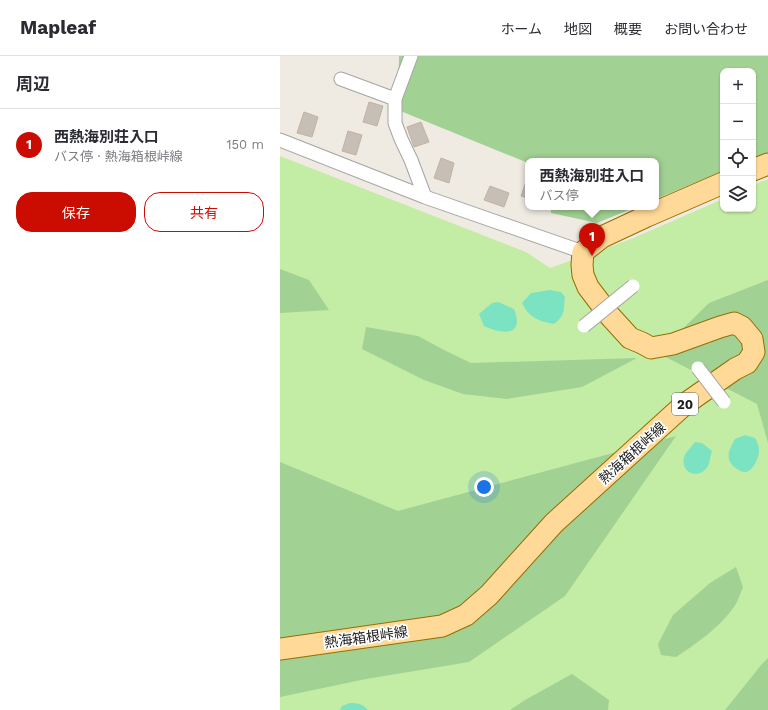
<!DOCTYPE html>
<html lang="ja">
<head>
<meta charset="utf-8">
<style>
  body { margin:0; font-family:"Work Sans","Noto Sans JP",sans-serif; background:#f7f7f7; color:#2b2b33 }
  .controls { position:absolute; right:12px; top:12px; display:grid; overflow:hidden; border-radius:8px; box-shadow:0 1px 3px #0004 }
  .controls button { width:36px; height:36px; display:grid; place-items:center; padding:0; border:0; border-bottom:1px solid #e1e1e2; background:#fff; color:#2b2b33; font:20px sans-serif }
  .you { position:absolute; left:204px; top:431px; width:14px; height:14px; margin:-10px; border:3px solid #fff; border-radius:50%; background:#1a73e8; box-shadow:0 0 0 6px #1a73e833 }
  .badge { display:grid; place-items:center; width:26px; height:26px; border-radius:50%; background:#ca0d00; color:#fff; font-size:13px; font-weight:700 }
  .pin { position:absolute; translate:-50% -33px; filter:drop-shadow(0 1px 2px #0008) }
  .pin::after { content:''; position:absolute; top:21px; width:14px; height:12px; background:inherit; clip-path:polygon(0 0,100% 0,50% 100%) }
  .popup { position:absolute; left:245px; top:102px; width:134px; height:52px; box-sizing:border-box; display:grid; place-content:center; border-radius:8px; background:#fff; filter:drop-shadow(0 1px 3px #0005); font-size:13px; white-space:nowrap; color:#7c7c81 }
  .popup b { font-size:15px; color:#2b2b33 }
  .popup::after { content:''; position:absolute; left:50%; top:100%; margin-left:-8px; border:8px solid transparent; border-top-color:#fff }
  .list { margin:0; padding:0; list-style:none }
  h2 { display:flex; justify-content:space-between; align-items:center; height:52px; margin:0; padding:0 16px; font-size:17px }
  h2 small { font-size:13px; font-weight:400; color:#7c7c81 }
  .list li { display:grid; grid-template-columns:26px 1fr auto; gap:12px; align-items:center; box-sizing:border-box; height:72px; padding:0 16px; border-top:1px solid #e1e1e2 }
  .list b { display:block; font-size:15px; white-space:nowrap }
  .list p { margin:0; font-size:13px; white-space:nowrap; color:#7c7c81 }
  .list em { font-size:13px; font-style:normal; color:#7c7c81 }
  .actions { display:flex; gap:8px; padding:12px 16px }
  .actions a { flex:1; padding:9px 0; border:1px solid #ca0d00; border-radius:16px; text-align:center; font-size:14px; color:#ca0d00 }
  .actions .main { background:#ca0d00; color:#fff }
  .icon { flex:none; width:22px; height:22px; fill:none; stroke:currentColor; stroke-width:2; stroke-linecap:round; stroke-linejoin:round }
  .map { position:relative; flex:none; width:488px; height:654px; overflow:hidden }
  header { display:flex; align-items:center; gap:24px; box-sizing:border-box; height:56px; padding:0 20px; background:#fff; border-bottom:1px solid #e1e1e2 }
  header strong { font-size:19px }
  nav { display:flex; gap:22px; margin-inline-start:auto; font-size:14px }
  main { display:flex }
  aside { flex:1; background:#fff }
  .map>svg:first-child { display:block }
</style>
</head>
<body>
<header>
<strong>Mapleaf</strong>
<nav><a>ホーム</a><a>地図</a><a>概要</a><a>お問い合わせ</a></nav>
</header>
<main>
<aside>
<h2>周辺<small></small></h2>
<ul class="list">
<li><span class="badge">1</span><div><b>西熱海別荘入口</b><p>バス停 · 熱海箱根峠線</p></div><em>150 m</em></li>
</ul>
<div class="actions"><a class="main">保存</a><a>共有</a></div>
</aside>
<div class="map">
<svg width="488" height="654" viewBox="0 0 488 654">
  <rect width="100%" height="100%" fill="#efebe2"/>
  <!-- grass -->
  <path fill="#c3eca4" d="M0 100 246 196 270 212 351 183 443 143V153H473V129L488 123V654H0Z"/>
  <!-- forest -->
  <path fill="#a2d194" d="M119 0H488V97L473 103V15H443V115L376 143V105H248V107L118 54Z
    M271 151H356L317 167 271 157Z
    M0 213 29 224 49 254 0 257Z
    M488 224V387L477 348 378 297 429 247Z
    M86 271 138 280 164 294 191 307 357 302 302 331 227 343 183 338 144 324 82 293Z
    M396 380 285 540 189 606 86 623 0 641V406L118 455Z
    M456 511 463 531C460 538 458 545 454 551 439 572 417 587 396 601L381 599 378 588 393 559 430 527Z
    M488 602V654H445L482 608Z
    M292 618 329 644 328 654H230L245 644Z"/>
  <!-- pitch -->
  <path fill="#7be3c1" d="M270 234 281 236 285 241C283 254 286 259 274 268 260 266 248 261 242 247L251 237Z
    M218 246 234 253C245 280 223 279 204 270L199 258 212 247Z
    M465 379 475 382C477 385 479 390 479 394 479 401 474 415 465 416 460 416 458 413 454 411 444 402 450 392 455 383Z
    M415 386 422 387 432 395C430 400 430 406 428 410 420 424 400 418 404 401 406 396 412 390 415 386Z
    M70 647C78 647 83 648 88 654H60L62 650Z"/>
  <!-- building -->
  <path fill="#c7beb5" stroke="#c1b3a4" d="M89 46 103 50 97 70 83 66Z
    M24 56 38 61 32 81 17 77Z
    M141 66 149 86 134 91 127 71Z
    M68 75 82 79 76 99 62 95Z
    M161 102 174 107 169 127 154 122Z
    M248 120V142L241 140Z
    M210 130 229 137 224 151 204 144Z"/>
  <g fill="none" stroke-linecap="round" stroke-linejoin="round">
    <!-- street casing -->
    <g stroke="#a4a4a4" stroke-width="15">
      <path id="street" d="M131 0 115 43V67L121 83 131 104 145 141
        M61 23 115 43
        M0 84 145 141 303 196"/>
    </g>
    <!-- primary casing -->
    <g stroke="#966e00" stroke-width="23">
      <path id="primary" d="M473 114 488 108
        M0 593 162 570 186 559 209 539 274 467 405 348 455 313 467 307 474 296 472 283 462 271 454 267 440 271 393 288 371 292 362 287 350 282 330 260 308 231 303 219 302 209 303 196 322 181 367 160 443 127"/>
    </g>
    <!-- street -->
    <use href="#street" stroke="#fff" stroke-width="13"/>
    <!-- primary -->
    <use href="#primary" stroke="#ffd997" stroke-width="21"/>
    <!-- street-bridge casing -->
    <g stroke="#a4a4a4" stroke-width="15" stroke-linecap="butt">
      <path id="street-bridge" d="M304 270 353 230
        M418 312 444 346"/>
    </g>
    <!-- street-bridge -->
    <use href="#street-bridge" stroke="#fff" stroke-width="13"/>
  </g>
  <g text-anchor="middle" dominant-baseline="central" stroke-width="3.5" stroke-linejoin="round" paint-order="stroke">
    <!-- shield labels -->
    <rect fill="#fff" stroke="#616161" stroke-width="1" x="392" y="337" width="26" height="22" rx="3"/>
    <g font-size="13" font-weight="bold" fill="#1d1d1d">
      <text x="405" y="348">20</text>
    </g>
    <!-- street labels -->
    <g font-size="14" fill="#1d1d1d" stroke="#fff">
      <text transform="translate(352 397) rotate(-42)">熱海箱根峠線</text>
      <text transform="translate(86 581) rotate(-8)">熱海箱根峠線</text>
    </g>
  </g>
</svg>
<div class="controls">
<button>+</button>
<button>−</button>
<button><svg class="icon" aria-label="locate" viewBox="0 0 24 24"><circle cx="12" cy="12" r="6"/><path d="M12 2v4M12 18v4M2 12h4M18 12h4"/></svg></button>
<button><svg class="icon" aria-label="layers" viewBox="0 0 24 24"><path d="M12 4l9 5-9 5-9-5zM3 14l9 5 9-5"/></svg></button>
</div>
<div class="you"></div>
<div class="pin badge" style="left:312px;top:200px">1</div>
<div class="popup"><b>西熱海別荘入口</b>バス停</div>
</div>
</main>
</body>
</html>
